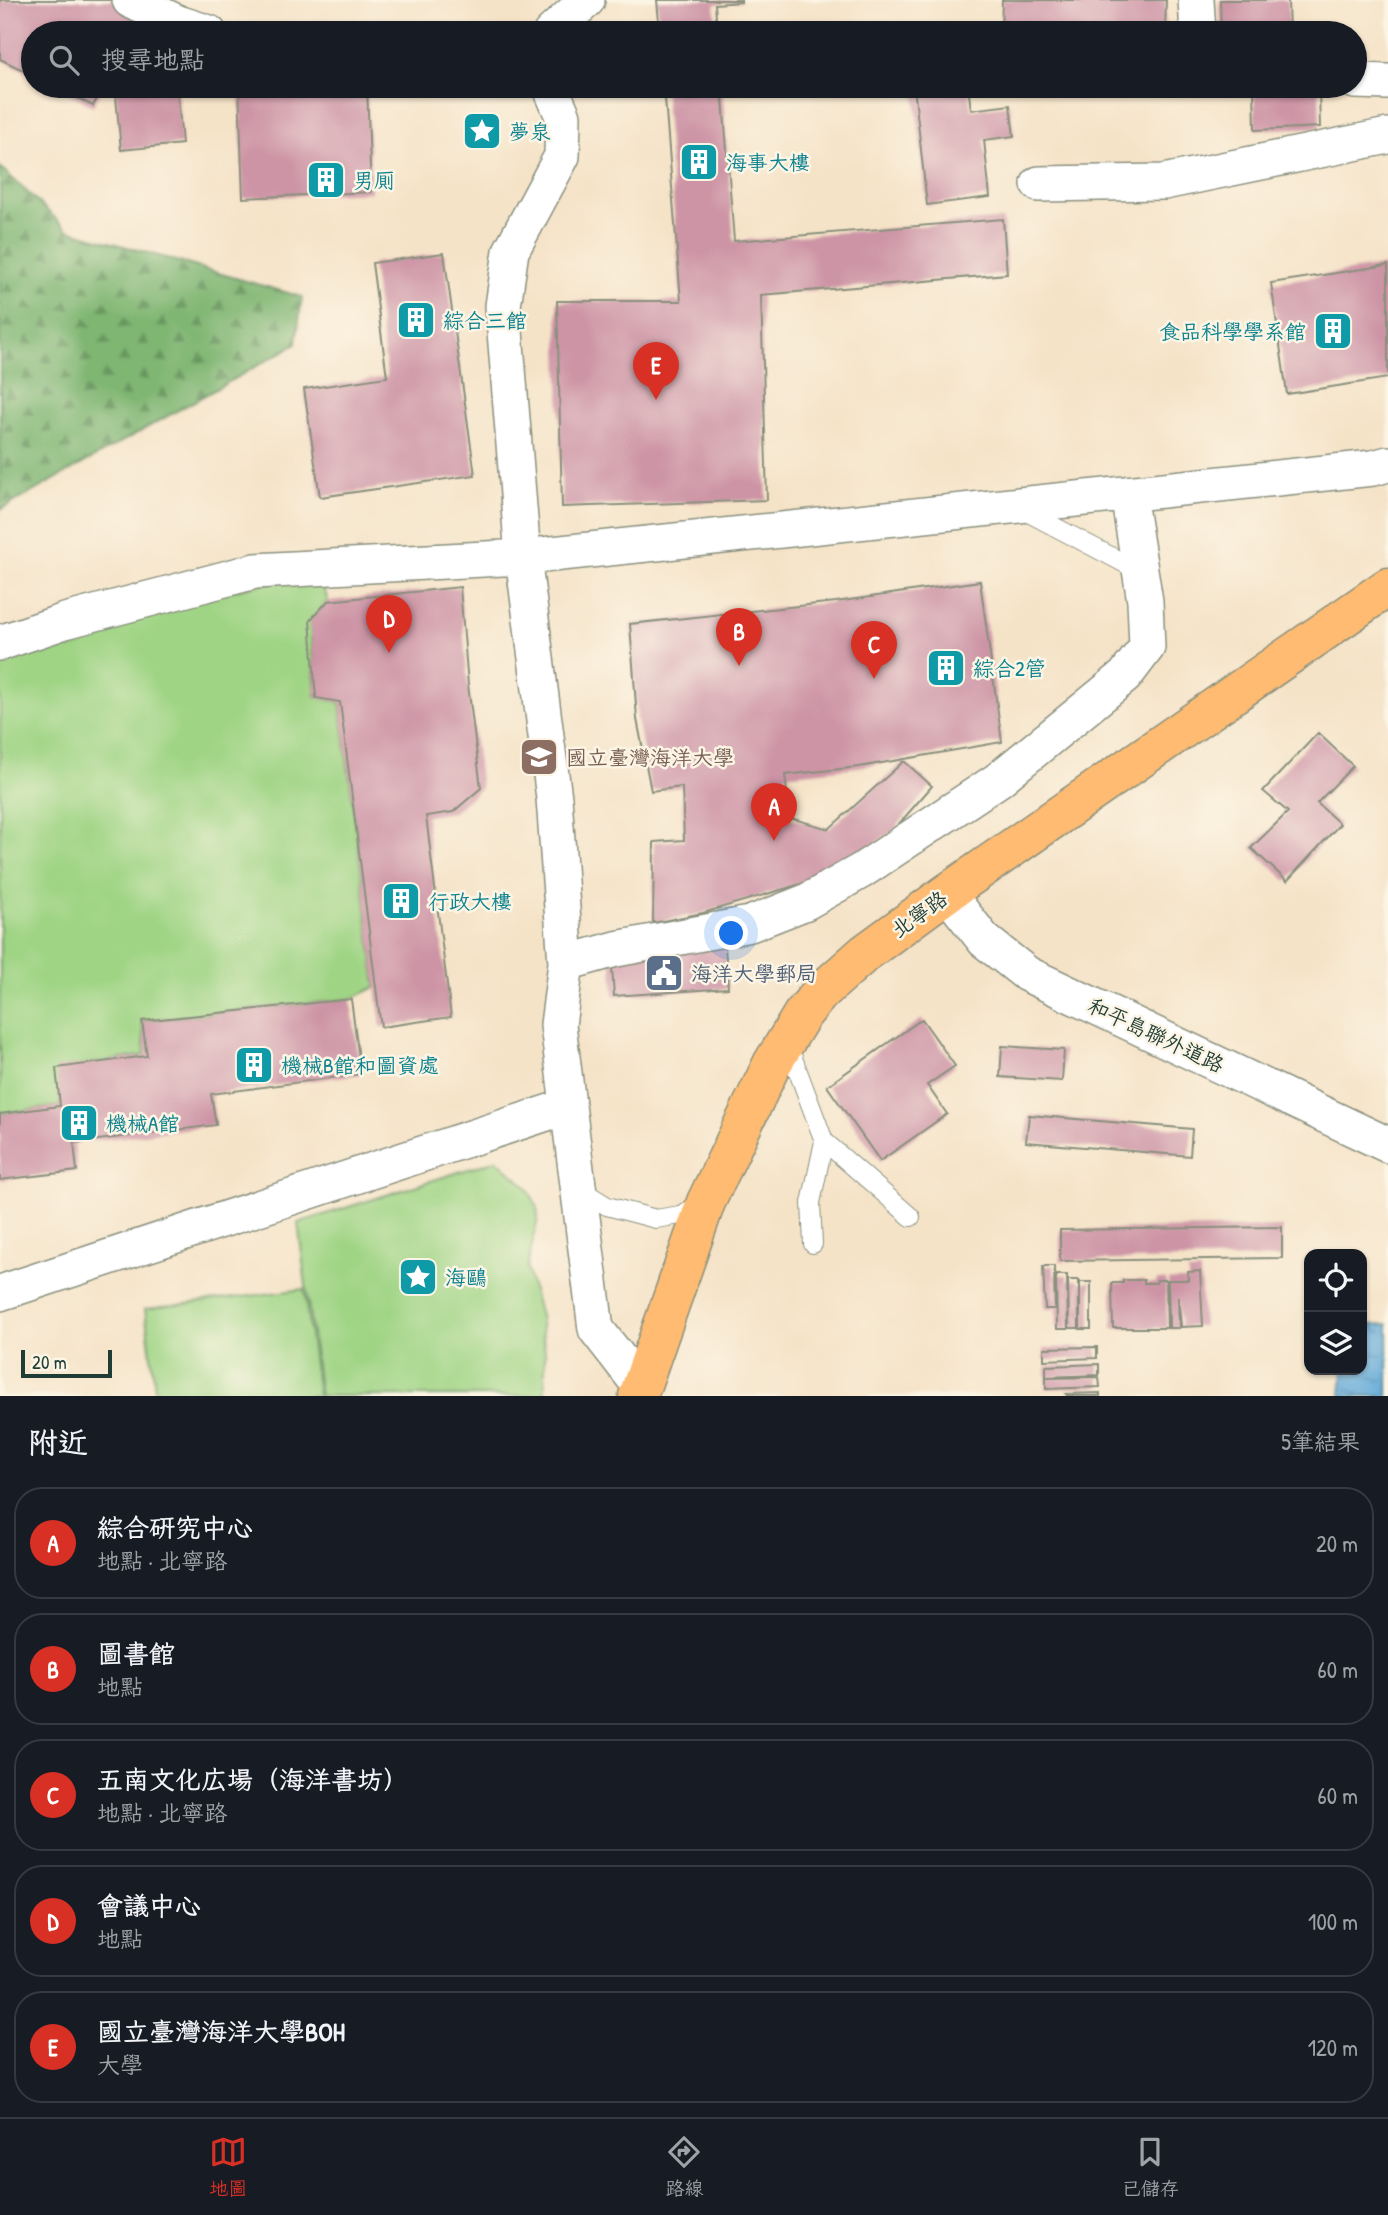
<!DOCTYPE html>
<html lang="zh-TW">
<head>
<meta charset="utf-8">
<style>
  body { margin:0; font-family:"Patrick Hand","LXGW WenKai TC",sans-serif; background:#242831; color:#f1f3f6 }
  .controls { position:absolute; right:21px; bottom:21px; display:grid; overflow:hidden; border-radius:14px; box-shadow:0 2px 5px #0004 }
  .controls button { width:63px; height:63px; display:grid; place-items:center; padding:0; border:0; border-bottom:2px solid #363941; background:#171b24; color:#f1f3f6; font:35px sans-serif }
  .scale { position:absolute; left:21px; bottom:18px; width:91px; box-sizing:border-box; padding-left:7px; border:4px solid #1f3d34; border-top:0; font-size:19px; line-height:24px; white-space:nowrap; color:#1f3d34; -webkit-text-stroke:5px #fcf5e5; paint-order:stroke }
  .you { position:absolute; left:732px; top:934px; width:24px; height:24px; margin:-18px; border:5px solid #fff; border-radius:50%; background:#1a73e8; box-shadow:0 0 0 10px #1a73e833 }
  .badge { display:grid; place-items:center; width:46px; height:46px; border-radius:50%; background:#d93025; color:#fff; font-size:23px; font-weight:700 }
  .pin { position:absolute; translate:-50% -58px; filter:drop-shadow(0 2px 4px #0008) }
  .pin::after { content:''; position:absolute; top:37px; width:24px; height:21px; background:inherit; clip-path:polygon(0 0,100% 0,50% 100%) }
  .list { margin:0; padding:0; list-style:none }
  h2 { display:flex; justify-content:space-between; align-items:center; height:91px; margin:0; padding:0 28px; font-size:30px }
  h2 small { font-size:23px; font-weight:400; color:#9ea1a6 }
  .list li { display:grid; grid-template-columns:46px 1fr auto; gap:21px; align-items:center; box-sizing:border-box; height:112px; margin:0 14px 14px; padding:0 14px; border:2px solid #363941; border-radius:28px }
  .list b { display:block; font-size:26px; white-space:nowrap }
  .list p { margin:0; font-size:23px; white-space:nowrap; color:#9ea1a6 }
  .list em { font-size:23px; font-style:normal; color:#9ea1a6 }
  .icon { flex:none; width:38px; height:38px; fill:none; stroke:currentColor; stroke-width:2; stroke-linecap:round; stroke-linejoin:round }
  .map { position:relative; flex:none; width:1388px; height:1396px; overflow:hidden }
  .search { position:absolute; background:#171b24; box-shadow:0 2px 5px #0004; left:21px; right:21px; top:21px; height:77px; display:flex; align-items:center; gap:18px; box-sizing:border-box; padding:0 24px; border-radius:38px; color:#9ea1a6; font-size:26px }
  .sheet { height:721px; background:#171b24 }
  nav { display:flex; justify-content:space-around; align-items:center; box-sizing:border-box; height:98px; border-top:2px solid #363941; background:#171b24; font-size:19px; color:#9ea1a6 }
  nav a { display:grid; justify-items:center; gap:4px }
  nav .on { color:#d93025 }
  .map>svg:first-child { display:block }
</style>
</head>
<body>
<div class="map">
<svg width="1388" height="1396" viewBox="0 0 1388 1396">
  <defs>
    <pattern id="forest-firs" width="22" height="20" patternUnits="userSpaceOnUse" patternTransform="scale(1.75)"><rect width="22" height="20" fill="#7fb672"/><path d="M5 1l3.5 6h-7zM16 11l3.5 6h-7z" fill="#67955e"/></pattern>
    <pattern id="water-ripples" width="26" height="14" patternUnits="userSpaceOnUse" patternTransform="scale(1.75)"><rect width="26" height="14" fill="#63aad9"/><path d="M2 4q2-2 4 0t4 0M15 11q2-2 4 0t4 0" fill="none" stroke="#518cb1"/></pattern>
  </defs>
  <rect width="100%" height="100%" fill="#fcf5e5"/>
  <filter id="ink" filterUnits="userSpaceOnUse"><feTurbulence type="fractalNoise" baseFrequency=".0143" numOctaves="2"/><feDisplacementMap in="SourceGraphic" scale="14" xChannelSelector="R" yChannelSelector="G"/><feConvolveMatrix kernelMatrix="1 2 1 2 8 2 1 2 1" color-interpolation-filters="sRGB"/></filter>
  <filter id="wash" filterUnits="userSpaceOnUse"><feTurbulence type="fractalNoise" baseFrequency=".00686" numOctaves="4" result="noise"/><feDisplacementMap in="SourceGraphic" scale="28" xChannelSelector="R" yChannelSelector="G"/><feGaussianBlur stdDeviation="1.57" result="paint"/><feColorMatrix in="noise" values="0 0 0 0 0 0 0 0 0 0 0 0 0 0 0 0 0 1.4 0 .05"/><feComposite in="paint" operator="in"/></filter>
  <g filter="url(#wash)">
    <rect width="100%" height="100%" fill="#f5e3c8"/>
    <!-- green -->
    <path fill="#9fd484" stroke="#5f885c" stroke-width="2" d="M318 571 328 601 310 621 316 697 340 702 376 987 351 999 142 1021 145 1055 59 1069 60 1106 0 1114V643Z
      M497 1160 527 1187 537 1206 538 1218 527 1268 540 1316 545 1353V1396H320L298 1223Z
      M304 1289 318 1396H156L145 1309Z"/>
    <!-- forest -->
    <path fill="url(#forest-firs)" stroke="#4f7a53" stroke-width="2" d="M0 167 68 230 302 297 296 344 0 510Z"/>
    <!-- water -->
    <path fill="url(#water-ripples)" stroke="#417486" stroke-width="2" d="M1388 1324V1396H1341L1343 1370H1362V1325Z"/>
    <g id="blocks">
      <!-- building -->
      <path fill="#cd94a6" d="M0 0H111L172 31V33H33V75L0 59Z
        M657 0H741V2L715 4 717 33H660Z
        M1002 0H1166L1165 33H1001Z
        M1220 0H1288L1289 33H1221Z
        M54 86H104L93 106Z
        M115 86H177L182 144 121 150Z
        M239 86H367L371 192 243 198Z
        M664 86H722L734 241 1003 219 1007 274 761 295 767 500 562 507 557 301H681Z
        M914 86H968L971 110 1010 105 1014 136 984 140 990 197 927 205Z
        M1121 86H1164V89L1121 88Z
        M1319 87 1320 127 1255 130 1254 89Z
        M444 253 475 475 320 497 304 389 387 377 372 263Z
        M1388 265V378L1287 394 1271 283Z
        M980 581 1002 742 859 767 785 775 790 818 829 829 904 761 932 786 891 833 821 878 703 913 653 923 654 842 684 840 682 787 651 791 637 719 630 624 836 602Z
        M460 587 468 685 481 788 453 812 426 816 451 1017 381 1027 340 702 316 698 310 620 328 601Z
        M1318 733 1353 766 1317 803 1340 824 1287 881 1251 848 1288 812 1263 791Z
        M725 946 728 988 614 996 611 954Z
        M351 999 361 1074 211 1094 216 1125 74 1143 77 1171 0 1180V1114L60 1106 56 1068 147 1056 142 1021Z
        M922 1019 955 1066 927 1085 947 1114 880 1161 827 1086Z
        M1002 1046 1064 1050 1062 1081 1000 1077Z
        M1029 1115 1192 1129 1190 1156 1026 1142Z
        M1282 1227V1258L1060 1261V1230Z
        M1043 1266H1054L1055 1309H1045Z
        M1200 1271 1203 1326 1181 1327 1178 1297 1179 1328H1169L1168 1280H1188V1272Z
        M1056 1275H1067L1068 1329H1057Z
        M1068 1280H1079V1328H1069Z
        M1123 1280H1144V1283H1156L1157 1280H1166L1167 1328H1113L1112 1283H1123Z
        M1080 1282H1091V1329H1080Z
        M1097 1347V1358L1044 1360V1348Z
        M1099 1364V1375L1046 1377V1366Z
        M1099 1377 1100 1387 1046 1389V1378Z
        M1100 1393V1396H1067L1066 1394Z"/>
    </g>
  </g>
  <g filter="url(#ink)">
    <use href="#blocks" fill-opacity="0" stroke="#8a907e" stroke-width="2"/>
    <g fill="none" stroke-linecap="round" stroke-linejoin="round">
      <!-- lane casing -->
      <g stroke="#8a907e" stroke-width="20">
        <path id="lane" d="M1021 509 1139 571
          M787 1042 824 1141
          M580 1184 591 1196 607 1206 656 1219 680 1215 700 1205
          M813 1244 811 1203 824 1141 911 1217"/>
      </g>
      <!-- street casing -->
      <g stroke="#8a907e" stroke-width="38">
        <path id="street" d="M130 0 178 23 209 33
          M1196 0 1198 33
          M551 33 587 0
          M1355 81 1388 82
          M550 86 563 116 562 156 511 251 503 306 523 557 554 798 566 963 616 949 750 924 806 902 861 871 998 780 1125 676 1147 647 1145 601 1128 494
          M1039 184 1164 182 1388 136
          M0 643 65 621 255 571 523 557 1373 468 1388 464
          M947 893 984 940 1027 974 1388 1145
          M566 963 558 1025 596 1329 642 1388
          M0 1293 568 1106"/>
      </g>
      <!-- primary casing -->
      <g stroke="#8a907e" stroke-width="41">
        <path id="primary" d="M638 1396 706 1202 772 1064 802 1015 820 993 865 953 947 893 1388 587"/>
      </g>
      <!-- lane -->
      <use href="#lane" stroke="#fff" stroke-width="18"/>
      <!-- street -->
      <use href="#street" stroke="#fff" stroke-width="35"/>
      <!-- primary -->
      <use href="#primary" stroke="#febb71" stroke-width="38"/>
    </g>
  </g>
  <!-- icons -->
  <defs>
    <g id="sight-square" transform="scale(2.0125)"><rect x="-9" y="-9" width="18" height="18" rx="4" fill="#0f9aa8" stroke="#fcf5e5"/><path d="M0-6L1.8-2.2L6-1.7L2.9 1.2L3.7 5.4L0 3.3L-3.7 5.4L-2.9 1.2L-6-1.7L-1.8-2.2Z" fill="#fff"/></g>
    <g id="building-square" transform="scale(2.0125)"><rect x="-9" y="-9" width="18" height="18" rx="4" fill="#0f9aa8" stroke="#fcf5e5"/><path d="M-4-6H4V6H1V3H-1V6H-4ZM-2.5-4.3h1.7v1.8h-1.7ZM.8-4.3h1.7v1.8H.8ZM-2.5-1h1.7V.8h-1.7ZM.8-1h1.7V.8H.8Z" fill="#fff"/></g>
    <g id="university-square" transform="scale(2.0125)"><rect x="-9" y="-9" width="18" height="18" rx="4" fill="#8d6e63" stroke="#fcf5e5"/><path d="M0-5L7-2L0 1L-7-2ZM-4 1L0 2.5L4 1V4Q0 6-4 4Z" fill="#fff"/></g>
    <g id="civic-square" transform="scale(2.0125)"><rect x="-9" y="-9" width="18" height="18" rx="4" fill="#5c6f8a" stroke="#fcf5e5"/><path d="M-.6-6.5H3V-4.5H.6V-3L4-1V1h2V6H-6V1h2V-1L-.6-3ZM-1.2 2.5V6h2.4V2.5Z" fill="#fff"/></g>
  </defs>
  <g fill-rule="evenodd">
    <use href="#sight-square" x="482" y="131"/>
    <use href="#building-square" x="699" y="162"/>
    <use href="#building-square" x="326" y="180"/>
    <use href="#building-square" x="416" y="320"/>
    <use href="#building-square" x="1333" y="331"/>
    <use href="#building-square" x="946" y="668"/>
    <use href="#university-square" x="539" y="757"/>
    <use href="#building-square" x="401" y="901"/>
    <use href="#civic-square" x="664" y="973"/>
    <use href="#building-square" x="254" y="1065"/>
    <use href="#building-square" x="79" y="1123"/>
    <use href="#sight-square" x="418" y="1277"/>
  </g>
  <g text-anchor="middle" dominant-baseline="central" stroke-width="5" stroke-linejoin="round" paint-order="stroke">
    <!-- culture labels -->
    <g font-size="21" fill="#0d838f" stroke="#fcf5e5" text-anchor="start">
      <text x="509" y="131">夢泉</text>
      <text x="726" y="162">海事大樓</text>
      <text x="353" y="180">男厠</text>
      <text x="443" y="320">綜合三館</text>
      <text x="1306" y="331" text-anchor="end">食品科學學系館</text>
      <text x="973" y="668">綜合2管</text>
      <text x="428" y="901">行政大樓</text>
      <text x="281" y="1065">機械B館和圖資處</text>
      <text x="106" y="1123">機械A館</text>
      <text x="445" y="1277">海鷗</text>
    </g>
    <!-- education labels -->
    <g font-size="21" fill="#785e54" stroke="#fcf5e5" text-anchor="start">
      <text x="566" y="757">國立臺灣海洋大學</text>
    </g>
    <!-- street labels -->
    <g font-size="21" fill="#1f3d34" stroke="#fcf5e5">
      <text transform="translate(919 914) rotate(-36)">北寧路</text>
      <text transform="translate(1156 1035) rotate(25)">和平島聯外道路</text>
    </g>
    <!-- service labels -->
    <g font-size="21" fill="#4e5e75" stroke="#fcf5e5" text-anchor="start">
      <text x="691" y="973">海洋大學郵局</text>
    </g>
  </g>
</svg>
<div class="controls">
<button><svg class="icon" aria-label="locate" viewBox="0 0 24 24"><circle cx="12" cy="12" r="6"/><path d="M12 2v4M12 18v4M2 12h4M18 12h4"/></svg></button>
<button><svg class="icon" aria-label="layers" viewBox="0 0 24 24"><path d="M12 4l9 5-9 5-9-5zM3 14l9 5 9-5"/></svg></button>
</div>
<div class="scale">20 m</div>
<div class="you"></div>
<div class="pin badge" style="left:774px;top:841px">A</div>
<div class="pin badge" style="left:739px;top:666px">B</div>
<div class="pin badge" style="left:874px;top:679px">C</div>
<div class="pin badge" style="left:389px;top:653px">D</div>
<div class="pin badge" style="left:656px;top:400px">E</div>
<div class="search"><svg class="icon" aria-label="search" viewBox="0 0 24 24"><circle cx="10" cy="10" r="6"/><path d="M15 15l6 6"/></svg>搜尋地點</div>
</div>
<section class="sheet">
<h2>附近<small>5筆結果</small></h2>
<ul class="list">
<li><span class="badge">A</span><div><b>綜合研究中心</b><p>地點 · 北寧路</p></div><em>20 m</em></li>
<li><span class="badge">B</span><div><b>圖書館</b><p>地點</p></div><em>60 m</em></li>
<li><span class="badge">C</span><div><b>五南文化広場（海洋書坊）</b><p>地點 · 北寧路</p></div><em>60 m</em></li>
<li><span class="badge">D</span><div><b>會議中心</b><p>地點</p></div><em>100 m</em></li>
<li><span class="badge">E</span><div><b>國立臺灣海洋大學BOH</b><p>大學</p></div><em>120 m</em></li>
</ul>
</section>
<nav>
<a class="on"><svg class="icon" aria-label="map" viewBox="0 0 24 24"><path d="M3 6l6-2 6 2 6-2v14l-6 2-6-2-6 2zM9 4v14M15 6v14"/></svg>地圖</a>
<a><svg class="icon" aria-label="directions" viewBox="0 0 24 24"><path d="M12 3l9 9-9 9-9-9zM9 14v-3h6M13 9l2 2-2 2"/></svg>路線</a>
<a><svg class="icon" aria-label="saved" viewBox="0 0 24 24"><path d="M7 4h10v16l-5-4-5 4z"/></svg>已儲存</a>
</nav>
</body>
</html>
